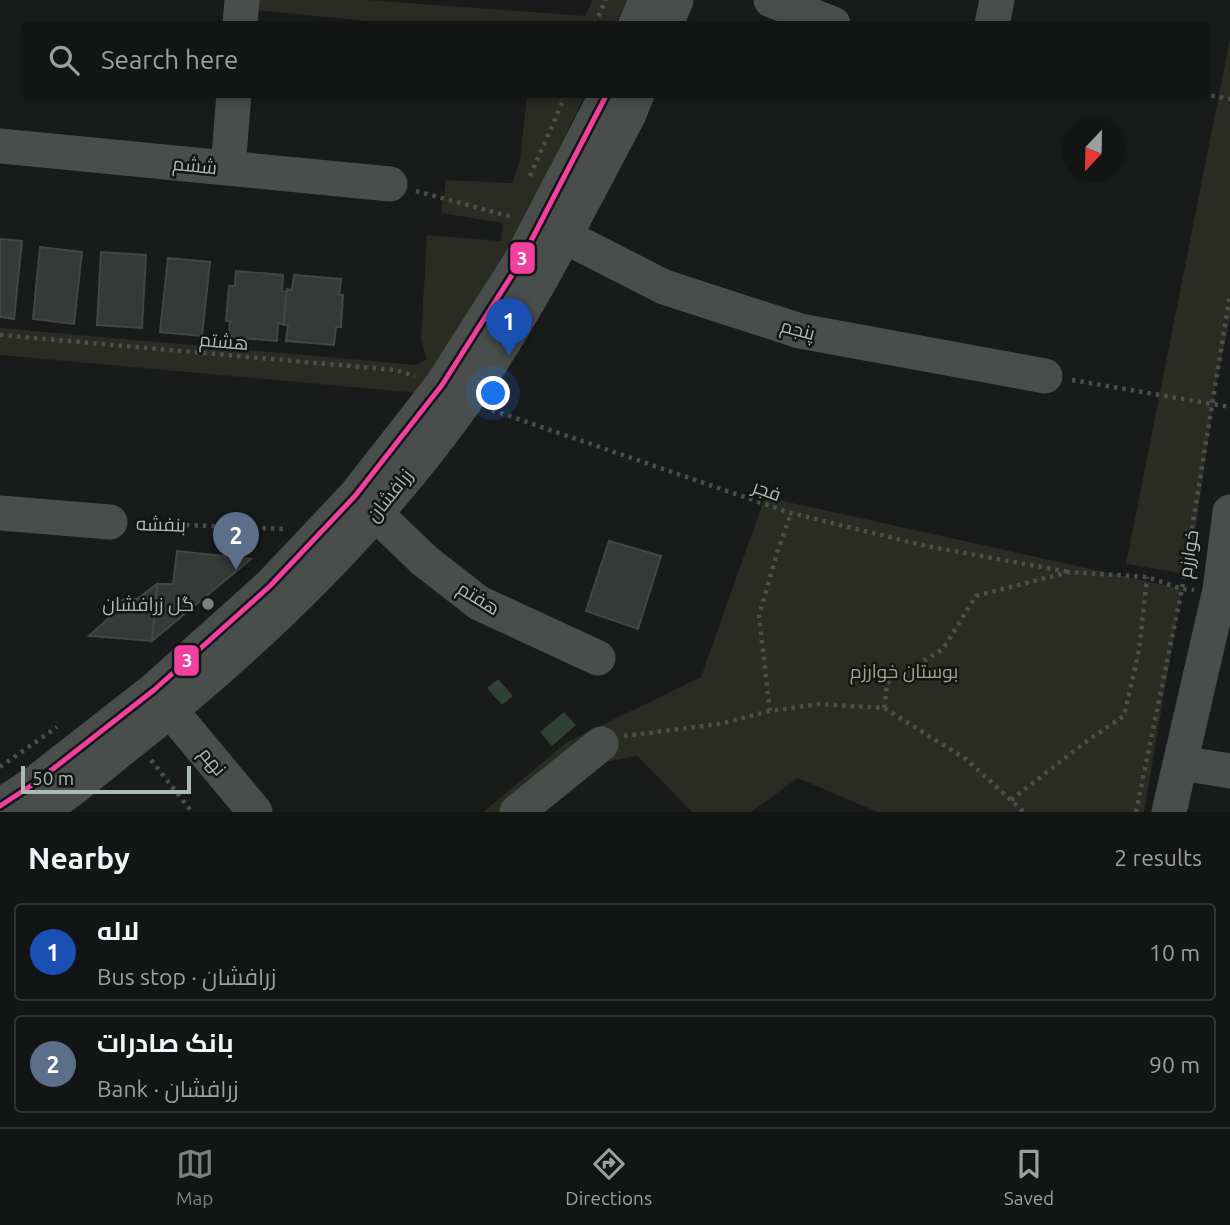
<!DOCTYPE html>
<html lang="en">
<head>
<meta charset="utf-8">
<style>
  body { margin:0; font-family:Ubuntu,Cairo,sans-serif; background:#202122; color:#f1f3f6 }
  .compass { position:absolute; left:1062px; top:119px; width:63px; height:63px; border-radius:50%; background:#131414; box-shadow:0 4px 10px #0003; rotate:202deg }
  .scale { position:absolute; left:21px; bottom:18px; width:170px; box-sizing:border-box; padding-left:7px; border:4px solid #abbab4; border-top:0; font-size:19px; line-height:24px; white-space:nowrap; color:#abbab4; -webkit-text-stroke:5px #131615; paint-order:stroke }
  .you { position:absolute; left:494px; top:394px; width:24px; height:24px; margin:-18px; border:5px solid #fff; border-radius:50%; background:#1a73e8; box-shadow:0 0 0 10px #1a73e833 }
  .badge { display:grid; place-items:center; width:46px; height:46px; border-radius:50%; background:#78827e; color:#fff; font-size:23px; font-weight:700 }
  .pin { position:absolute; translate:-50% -58px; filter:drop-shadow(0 2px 4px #0008) }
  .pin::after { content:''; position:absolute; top:37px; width:24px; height:21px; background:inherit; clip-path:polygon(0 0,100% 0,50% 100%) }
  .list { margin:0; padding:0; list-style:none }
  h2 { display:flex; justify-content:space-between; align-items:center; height:91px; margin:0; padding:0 28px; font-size:30px }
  h2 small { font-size:23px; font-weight:400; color:#9d9ea0 }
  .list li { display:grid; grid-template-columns:46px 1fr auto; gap:21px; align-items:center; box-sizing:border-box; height:98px; margin:0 14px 14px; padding:0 14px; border:2px solid #323334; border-radius:7px }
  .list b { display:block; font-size:26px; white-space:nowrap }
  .list p { margin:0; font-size:23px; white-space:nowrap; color:#9d9ea0 }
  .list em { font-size:23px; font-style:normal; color:#9d9ea0 }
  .icon { flex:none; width:38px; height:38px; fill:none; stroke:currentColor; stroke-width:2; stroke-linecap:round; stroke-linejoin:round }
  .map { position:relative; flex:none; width:1230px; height:812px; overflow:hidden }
  .search { position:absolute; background:#131414; box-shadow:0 4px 10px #0003; left:21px; right:21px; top:21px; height:77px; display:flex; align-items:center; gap:18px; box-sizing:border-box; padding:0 24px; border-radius:7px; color:#9d9ea0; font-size:26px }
  .sheet { height:315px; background:#131414 }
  nav { display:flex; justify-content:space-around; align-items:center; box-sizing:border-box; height:98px; border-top:2px solid #323334; background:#131414; font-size:19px; color:#9d9ea0 }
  nav a { display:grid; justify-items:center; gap:4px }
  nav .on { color:#78827e }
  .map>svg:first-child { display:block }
</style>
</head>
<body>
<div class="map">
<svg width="1230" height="812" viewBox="0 0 1230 812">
  <rect width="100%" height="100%" fill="#191a1a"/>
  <!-- green -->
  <path fill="#2a2b23" d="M256 0H367L585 16 593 0H627L616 24H397L256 10Z
    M1230 39V320L1217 377 1192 554 1180 573 1126 564Z
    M527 95H585L503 262 418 393 0 355V328L417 365 427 359 421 339 427 235 501 241 503 223 441 213 446 180 512 183 520 160Z
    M765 497 1182 589 1144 812H877L798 778 751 812H692L637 756 598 763 542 812H483L567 742 701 677Z"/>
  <!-- water -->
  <path fill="#2f4035" d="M498 679 513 696 502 705 487 688Z
    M564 712 576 725 552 746 540 732Z"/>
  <!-- building -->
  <path fill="#373838" stroke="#424645" stroke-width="2" d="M0 239 22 241 14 319 0 317Z
    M40 247 82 252 74 324 33 319Z
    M101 252 146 255 142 328 97 325Z
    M168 258 210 262 202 336 160 332Z
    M236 271 283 275 282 291 286 292 283 324 278 323 277 341 229 337 230 321H226L229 286H235Z
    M294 275 341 279 339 295H343L341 327H336L334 345 286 341 288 325H284L287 289 292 290Z
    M609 541 661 556 638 629 586 611Z
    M177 551 251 559 152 641 157 584H173Z
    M157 584 152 641 89 636 110 617 112 604 125 599H137Z"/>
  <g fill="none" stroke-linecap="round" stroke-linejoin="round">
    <!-- path -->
    <path stroke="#4a4f4d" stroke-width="4.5" stroke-dasharray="3.5 5" stroke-linecap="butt" d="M595 24 606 0
      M1203 94 1230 99
      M530 176 566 94
      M416 191 512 217
      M0 335 395 370 415 376
      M1072 380 1230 407
      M492 410 791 513 926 546 1069 572
      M135 523 287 529
      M884 708 887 683 943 649 976 596 1069 572 1147 577 1182 589 1194 590
      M770 711 759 616 777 553 791 513
      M624 736 719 724 770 711 819 704 884 708 966 759 1024 812
      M151 760 192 812
      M0 767 57 727
      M1011 800 1091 738 1124 716 1139 650 1147 577
      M1136 812 1182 589 1230 295"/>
    <!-- minor -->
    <path stroke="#494d4b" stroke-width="35" d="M771 0 833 24
      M240 24 242 0
      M636 24 646 0
      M666 24 676 0
      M992 24 997 0
      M0 146 390 184
      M228 168 234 94
      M564 236 664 287 800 331 1045 376
      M0 513 110 522
      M376 514 425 561 479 603 598 658
      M171 711 255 812
      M1181 763 1230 771
      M0 806 35 783 154 690 270 586 355 496 442 385 519 264 607 94
      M40 812C71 792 99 767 128 744 254 645 372 532 465 401 528 311 577 212 628 116L637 94
      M517 812 601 744
      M1169 812 1220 590 1230 512"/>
    <!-- bus-1 casing -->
    <g stroke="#131615" stroke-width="10">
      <path id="bus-1" d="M0 806 35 783 154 690 270 586 355 496 442 385 519 264 607 94"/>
    </g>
    <!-- bus-1 -->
    <use href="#bus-1" stroke="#f240a1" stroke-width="5"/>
  </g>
  <!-- markers -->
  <circle fill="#78827e" stroke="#131615" stroke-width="2.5" cx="208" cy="604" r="7"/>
  <g text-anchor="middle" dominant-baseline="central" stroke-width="5" stroke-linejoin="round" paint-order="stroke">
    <!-- street labels -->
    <g font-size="19" fill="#abbab4" stroke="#131615">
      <text transform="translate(195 165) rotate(6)">ششم</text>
      <text transform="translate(798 329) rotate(15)">پنجم</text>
      <text transform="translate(224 341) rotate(5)">هشتم</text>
      <text transform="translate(767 490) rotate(20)">فجر</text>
      <text transform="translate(389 495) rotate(-51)">زرافشان</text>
      <text transform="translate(161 524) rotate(2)">بنفشه</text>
      <text transform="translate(1188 554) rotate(-81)">خوارزم</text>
      <text transform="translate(479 598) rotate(32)">هفتم</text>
      <text transform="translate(213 761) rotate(50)">نهم</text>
    </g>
    <!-- poi labels -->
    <g font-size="19" fill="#abbab4" stroke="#131615" text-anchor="end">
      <text x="194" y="604">گل زرافشان</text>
    </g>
    <!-- park labels -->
    <g font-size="19" fill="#a5a382" stroke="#131615">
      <text x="904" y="671">بوستان خوارزم</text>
    </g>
  </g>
  <g stroke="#131615" stroke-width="2.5">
    <rect x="509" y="241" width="27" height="34" rx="7" fill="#f240a1"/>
    <rect x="173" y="644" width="27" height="33" rx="7" fill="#f240a1"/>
  </g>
  <g font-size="19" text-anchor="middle" font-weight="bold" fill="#fff">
    <text x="522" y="265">3</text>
    <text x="187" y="667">3</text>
  </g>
</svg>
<svg class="compass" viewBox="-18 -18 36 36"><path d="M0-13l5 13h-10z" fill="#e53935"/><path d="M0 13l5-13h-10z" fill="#9d9ea0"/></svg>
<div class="scale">50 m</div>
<div class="you"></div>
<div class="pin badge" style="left:509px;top:356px;background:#1a4fb4">1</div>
<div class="pin badge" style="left:236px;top:570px;background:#5c6f8a">2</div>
<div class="search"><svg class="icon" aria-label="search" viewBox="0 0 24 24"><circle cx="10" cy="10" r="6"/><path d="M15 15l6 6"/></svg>Search here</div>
</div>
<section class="sheet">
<h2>Nearby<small>2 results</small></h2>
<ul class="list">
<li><span class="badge" style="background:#1a4fb4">1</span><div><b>لاله</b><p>Bus stop · زرافشان</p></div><em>10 m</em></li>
<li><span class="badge" style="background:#5c6f8a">2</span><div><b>بانک صادرات</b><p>Bank · زرافشان</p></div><em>90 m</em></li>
</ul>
</section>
<nav>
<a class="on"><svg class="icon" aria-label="map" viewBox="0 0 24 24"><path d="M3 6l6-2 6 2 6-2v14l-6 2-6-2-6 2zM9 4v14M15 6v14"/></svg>Map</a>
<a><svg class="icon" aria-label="directions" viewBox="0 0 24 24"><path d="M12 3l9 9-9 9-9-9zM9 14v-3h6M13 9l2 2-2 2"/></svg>Directions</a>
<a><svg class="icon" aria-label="saved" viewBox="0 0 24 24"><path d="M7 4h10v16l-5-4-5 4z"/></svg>Saved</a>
</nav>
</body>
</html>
